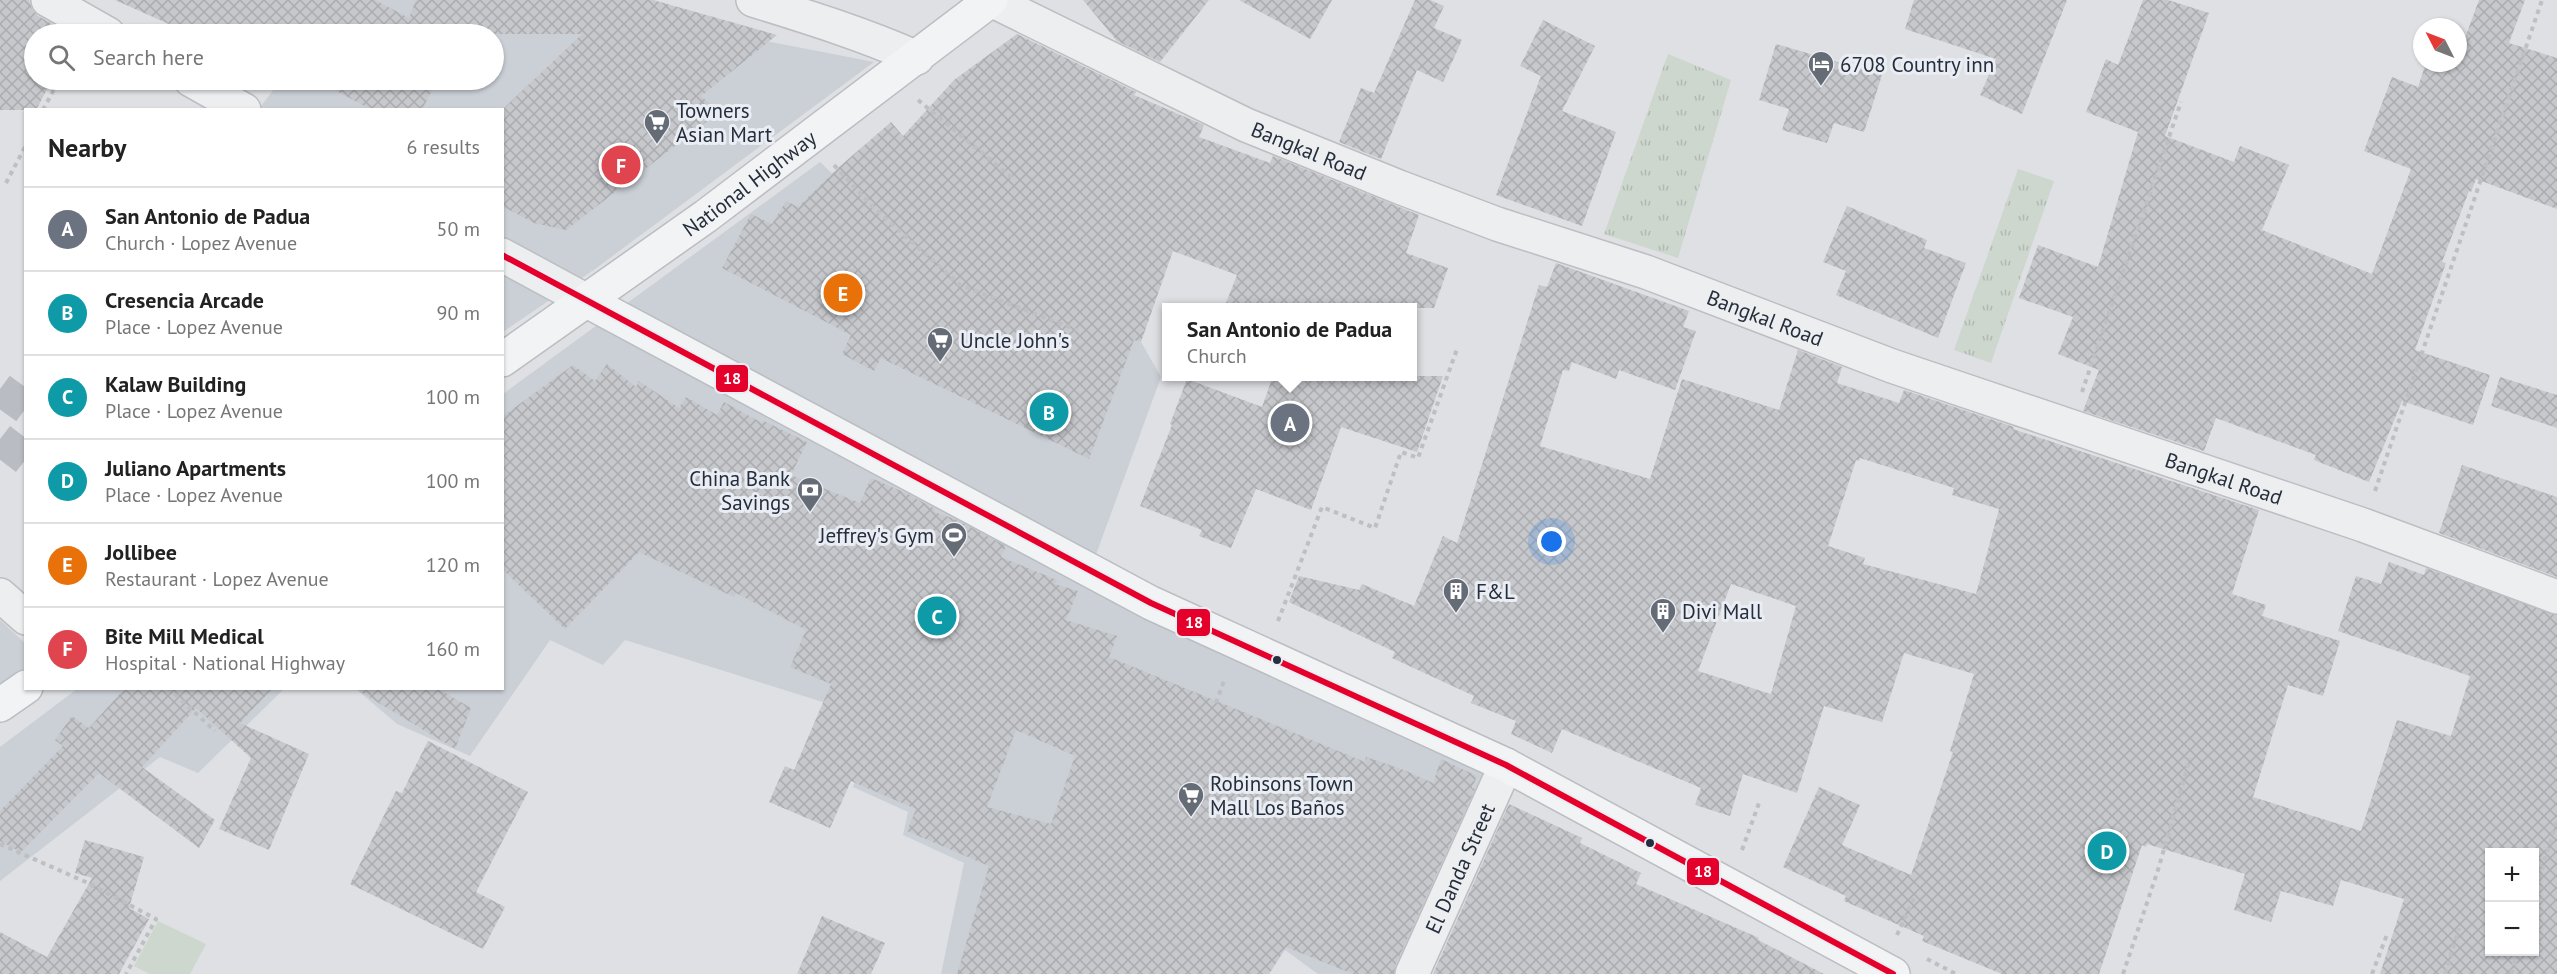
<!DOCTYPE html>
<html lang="en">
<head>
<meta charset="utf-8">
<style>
  body { margin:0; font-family:"PT Sans",sans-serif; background:#f6f6f6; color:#222 }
  .controls { position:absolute; right:18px; bottom:18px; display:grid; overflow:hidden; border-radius:0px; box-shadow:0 2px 4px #0004 }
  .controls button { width:54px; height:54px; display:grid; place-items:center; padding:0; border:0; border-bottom:2px solid #e0e0e0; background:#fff; color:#222; font:30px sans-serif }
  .compass { position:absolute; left:2413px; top:18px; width:54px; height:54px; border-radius:50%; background:#fff; box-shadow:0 2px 4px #0004; rotate:312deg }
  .you { position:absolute; left:1552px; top:542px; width:21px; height:21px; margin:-15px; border:4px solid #fff; border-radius:50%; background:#1a73e8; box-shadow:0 0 0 9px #1a73e833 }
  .badge { display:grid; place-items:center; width:39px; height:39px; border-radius:50%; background:#666c76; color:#fff; font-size:20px; font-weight:700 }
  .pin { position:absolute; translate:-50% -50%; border:3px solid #fff; box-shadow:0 2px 6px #0006 }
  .popup { position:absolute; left:1162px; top:303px; width:255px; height:78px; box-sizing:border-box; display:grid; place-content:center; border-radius:0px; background:#fff; filter:drop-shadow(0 2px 4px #0005); font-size:20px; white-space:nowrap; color:#767676 }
  .popup b { font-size:22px; color:#222 }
  .popup::after { content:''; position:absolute; left:50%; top:100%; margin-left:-12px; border:12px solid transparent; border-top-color:#fff }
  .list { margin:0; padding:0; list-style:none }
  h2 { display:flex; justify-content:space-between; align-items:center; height:78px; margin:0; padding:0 24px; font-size:26px }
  h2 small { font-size:20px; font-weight:400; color:#767676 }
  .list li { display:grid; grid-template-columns:39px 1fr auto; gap:18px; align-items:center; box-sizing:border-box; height:84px; padding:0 24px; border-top:2px solid #e0e0e0 }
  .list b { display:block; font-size:22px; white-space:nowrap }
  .list p { margin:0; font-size:20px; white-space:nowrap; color:#767676 }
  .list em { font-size:20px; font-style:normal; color:#767676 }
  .icon { flex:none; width:33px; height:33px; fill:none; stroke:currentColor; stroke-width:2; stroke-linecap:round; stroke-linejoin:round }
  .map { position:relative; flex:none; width:2557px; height:974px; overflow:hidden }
  .search { position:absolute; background:#fff; box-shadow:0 2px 4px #0004; left:24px; top:24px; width:480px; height:66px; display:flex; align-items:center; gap:15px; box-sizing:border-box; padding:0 21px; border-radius:33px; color:#767676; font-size:22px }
  .panel { position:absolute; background:#fff; box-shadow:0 2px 4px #0004; left:24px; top:108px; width:480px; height:582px; border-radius:0px }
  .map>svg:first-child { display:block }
</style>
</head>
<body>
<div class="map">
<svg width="2557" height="974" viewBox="0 0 2557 974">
  <defs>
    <pattern id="grass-tufts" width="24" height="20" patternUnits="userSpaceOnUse" patternTransform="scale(1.5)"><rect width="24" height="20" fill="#ced7ce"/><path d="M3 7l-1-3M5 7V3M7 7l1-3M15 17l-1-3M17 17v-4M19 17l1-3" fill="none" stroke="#b1b9b2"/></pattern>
    <pattern id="building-cross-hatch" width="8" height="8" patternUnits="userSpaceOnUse" patternTransform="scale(1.5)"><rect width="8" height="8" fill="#c6c8cc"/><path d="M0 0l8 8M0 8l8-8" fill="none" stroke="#aaacb0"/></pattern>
  </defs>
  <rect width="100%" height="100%" fill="#dee0e3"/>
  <!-- built -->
  <path fill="#cbd0d7" d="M343 0H553L874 62 595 269 503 332 502 110H258L281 80H494V34H316Z
    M820 162 939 276 1096 324 1141 342 1161 377 1086 582 1493 771 1410 974H1318L1285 950 1269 974H941L964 863 903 835 908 812 853 787 877 719 625 640 603 665 550 640 470 756 397 724 356 689 502 688 503 394Z
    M0 620 26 644 25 668 0 688Z
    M77 689H284L198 773 160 757 0 881V747Z"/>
  <!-- grass -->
  <path fill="url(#grass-tufts)" d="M1668 54 1731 80 1678 258 1604 234Z
    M2018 169 2054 181 1991 363 1954 350Z"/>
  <!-- pitch -->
  <path fill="#ced7ce" d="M158 921 206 944 190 974H150L134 966Z"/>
  <!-- building -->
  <path fill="url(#building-cross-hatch)" fill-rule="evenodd" d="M0 0H29L32 9 38 16 71 34H34V80H52L36 110H0Z
    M115 0H375L409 18 416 0H653L777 35 701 96 719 112 566 230 534 223 502 206V110L582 34H191Z
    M1083 0H1209L1160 62 1117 41Z
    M1239 0H1332L1310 39Z
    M1415 0H1430L1444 6 1434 28 1462 40 1443 82 1417 70 1381 159 1339 142 1361 88 1374 93Z
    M1914 0H2067L2022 114 1980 95 1996 59 1905 29Z
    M2143 0H2168L2209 13 2165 136 2234 162 2240 146 2289 165 2262 230 2372 274 2411 169 2364 151 2392 77 2418 87 2426 63H2458V57L2479 0H2525L2509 43 2557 58V209L2476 179 2471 192 2469 191 2442 262 2446 263 2415 350 2490 375 2473 425 2402 401 2369 482 2314 460 2316 455 2216 418 2204 451 2083 411 2099 370 2058 354 2073 317 2019 298 2038 245 2098 267 2138 132 2086 112 2106 59 2118 65Z
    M1543 20 1595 46 1562 111 1616 132 1582 226 1496 195 1541 76 1520 66Z
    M1017 34 1136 92 1134 95 1204 125 1199 137 1270 163 1273 156 1419 215 1406 253 1448 268 1434 308H1224L1237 275 1173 251 1141 342 1134 340 1089 459 881 358 874 371 842 354 851 335 722 268 751 214 772 224 786 201 798 207 838 168 891 122 903 136 954 80Z
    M1776 44 1882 75 1864 132 1834 123 1827 143 1782 130 1789 109 1759 100Z
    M316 80H437L422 110H372Z
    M1847 206 1927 240 1924 248 1966 263 1938 338 1836 295 1846 271 1823 262Z
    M1556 263 1689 311 1683 327 1696 331 1675 390 1619 370 1616 379 1572 362 1569 371 1563 370 1540 446 1650 479 1682 379 1779 410 1798 350 1842 367 1837 383 1899 403 1904 390 2014 427 2013 429 2259 510 2232 594 2266 605 2262 616 2340 641 2323 696 2288 685 2253 797 2361 831 2397 720 2451 736 2470 676 2338 631 2356 576 2381 584 2389 562 2424 575 2426 568 2557 615V974H2380L2404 899 2341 880 2333 906 2281 891 2271 922 2234 910 2245 874 2147 844 2146 847 2142 845 2099 974H2002L1922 941 1924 936 1844 901 1846 896 1783 867 1819 787 1860 805 1842 845 1911 875 1953 752 1950 751 1974 674 1904 653 1882 722 1824 706 1797 793 1743 774 1730 816 1695 805 1701 788 1562 729 1552 753 1511 734 1516 721 1471 703 1474 696 1392 658 1395 652 1289 602 1299 576 1359 590 1362 584 1414 606 1443 536 1457 543 1539 285 1547 287ZM1860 458 1954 488 1952 495 1999 509 1976 594 1863 564 1865 558 1828 546 1856 460 1859 461ZM1731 584 1796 606 1771 694 1698 671ZM2490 852H2535V951H2490Z
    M607 364 636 387 639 381 679 408 686 397 717 415 724 402 762 423 764 421 807 442 791 475 860 503 871 478 908 494 935 509 934 512 955 519 1006 546 1001 557 1057 580 1055 584 1078 591 1066 620 1117 636 1109 657 1365 762 1366 757 1404 770 1433 783 1441 759 1477 776 1472 788 1475 789 1395 966 1394 974H1353L1286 947 1269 974H957L989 866 907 831 916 809 851 781 830 828 769 802 785 766 794 770 831 684 790 667 806 630 736 593 734 597 639 552 565 629 502 569V417L573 365 595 381ZM1016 730 1075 756 1051 824 987 807Z
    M1273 376H1443L1417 452 1341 427 1311 510 1256 489 1231 548 1199 536 1202 530 1140 506 1172 425 1170 424 1187 379 1262 407Z
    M2500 377 2557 395V428L2491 406Z
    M2462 465 2557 497V577L2439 533Z
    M125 688H273L240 723 309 754 269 850 219 829 251 758 196 708 142 767 215 820 199 848 99 773 21 852 0 841V811L63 746 55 740 72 716 89 728Z
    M354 688H437L471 708 455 749Z
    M428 741 528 792 476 892 505 907 483 949 350 884 396 791 402 793Z
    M1509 804 1582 838 1580 843 1641 873 1636 884 1759 938 1758 940 1824 974H1433Z
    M85 840 144 857 129 908 149 919 119 974H0V932L47 957 92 878 75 873Z
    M822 916 885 943 871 974H797Z"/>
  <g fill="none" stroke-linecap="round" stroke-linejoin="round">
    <!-- minor-tunnel -->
    <path stroke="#b9bcc2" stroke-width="33" stroke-dasharray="33 16" stroke-linecap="butt" d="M0 389 26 408
      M0 439 26 459"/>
    <!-- minor casing -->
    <g stroke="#bcbec1" stroke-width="36">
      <g id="minor">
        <path d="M48 0 108 34"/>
        <path d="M753 0C808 17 863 34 917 58"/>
        <path id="s1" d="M991 0 1246 125 1399 187 1497 224 1646 272 1892 366 2363 525 2557 597"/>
        <path d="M191 80 244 110"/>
        <path d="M502 255 587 301"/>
        <path d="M0 595 26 618"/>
        <path id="s2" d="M1412 974 1506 765"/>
      </g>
    </g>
    <!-- major casing -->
    <g stroke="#babdc1" stroke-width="36">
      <g id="major">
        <path d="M587 301 1151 603 1506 765 1893 974"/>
        <path id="s3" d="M502 360 706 216 991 0"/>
        <path d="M0 705 26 687"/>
      </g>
    </g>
    <!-- path -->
    <path stroke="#bdbfc3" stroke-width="4" stroke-dasharray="4.5 4.5" stroke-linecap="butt" d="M918 100 1015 180
      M43 110 59 80
      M834 165 874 208 960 285 1077 330
      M6 183 26 145
      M2082 392 2181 102
      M2375 491 2542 0
      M1278 621 1322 507 1375 528 1401 452 1418 458 1457 349
      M168 688 215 731
      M1216 703 1225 678
      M0 844 88 883 156 919 126 974
      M1742 850 1759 803
      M2534 895 2557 820
      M1897 935 1916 894
      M1927 959 1956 974
      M2123 974 2158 870 2190 758
      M2372 974 2388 932
      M2445 974 2459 928
      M2511 974 2518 952"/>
    <!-- minor -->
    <use href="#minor" stroke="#edeef0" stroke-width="33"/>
    <!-- major -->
    <use href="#major" stroke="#f2f3f4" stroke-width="33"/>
    <!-- bus-1 casing -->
    <g stroke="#eaeef4" stroke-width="10">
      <path id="bus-1" d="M502 255 1151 603 1506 765 1893 974"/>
    </g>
    <!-- bus-1 -->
    <use href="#bus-1" stroke="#e4002b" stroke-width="6"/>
  </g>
  <!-- icons -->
  <defs>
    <g id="hotel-pin" transform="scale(1.35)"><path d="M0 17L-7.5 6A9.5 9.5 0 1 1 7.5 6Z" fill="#666c76" stroke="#eaeef4"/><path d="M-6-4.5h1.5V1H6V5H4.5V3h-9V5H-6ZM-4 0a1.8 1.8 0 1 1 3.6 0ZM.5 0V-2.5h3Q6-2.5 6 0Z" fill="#fff"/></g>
    <g id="supermarket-pin" transform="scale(1.35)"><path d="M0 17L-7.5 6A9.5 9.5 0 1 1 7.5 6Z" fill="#666c76" stroke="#eaeef4"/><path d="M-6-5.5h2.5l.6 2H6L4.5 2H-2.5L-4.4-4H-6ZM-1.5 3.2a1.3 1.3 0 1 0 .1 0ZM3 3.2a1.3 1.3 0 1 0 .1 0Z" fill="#fff"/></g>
    <g id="bank-pin" transform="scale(1.35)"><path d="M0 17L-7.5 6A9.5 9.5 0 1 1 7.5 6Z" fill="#666c76" stroke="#eaeef4"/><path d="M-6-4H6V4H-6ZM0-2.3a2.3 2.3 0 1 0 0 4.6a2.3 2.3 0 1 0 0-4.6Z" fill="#fff"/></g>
    <g id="stadium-pin" transform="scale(1.35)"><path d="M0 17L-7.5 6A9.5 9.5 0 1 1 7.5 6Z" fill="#666c76" stroke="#eaeef4"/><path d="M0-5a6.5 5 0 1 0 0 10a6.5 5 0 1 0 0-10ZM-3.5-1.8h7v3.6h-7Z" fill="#fff"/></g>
    <g id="building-pin" transform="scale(1.35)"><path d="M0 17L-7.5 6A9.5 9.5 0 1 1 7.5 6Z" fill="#666c76" stroke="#eaeef4"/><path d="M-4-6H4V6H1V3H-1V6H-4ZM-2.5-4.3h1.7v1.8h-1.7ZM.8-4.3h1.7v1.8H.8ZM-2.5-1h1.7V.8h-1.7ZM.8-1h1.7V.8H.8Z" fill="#fff"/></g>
  </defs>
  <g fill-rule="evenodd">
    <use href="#hotel-pin" x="1821" y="64"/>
    <use href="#supermarket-pin" x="657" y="122"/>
    <use href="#supermarket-pin" x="940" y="340"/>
    <use href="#bank-pin" x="810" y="490"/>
    <use href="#stadium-pin" x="954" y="535"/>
    <use href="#building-pin" x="1456" y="591"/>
    <use href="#building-pin" x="1663" y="611"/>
    <use href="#supermarket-pin" x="1191" y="795"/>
  </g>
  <!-- markers -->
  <g fill="#252e3c" stroke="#eaeef4" stroke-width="2">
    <circle cx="1277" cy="660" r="5"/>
    <circle cx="1650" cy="843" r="5"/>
  </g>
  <g text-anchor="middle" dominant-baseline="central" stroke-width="6" stroke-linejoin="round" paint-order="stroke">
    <!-- poi labels -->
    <g font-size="21" fill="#252e3c" stroke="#eaeef4" text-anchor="start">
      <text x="1840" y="64">6708 Country inn</text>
      <text x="676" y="110">Towners<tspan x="676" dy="24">Asian Mart</tspan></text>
      <text x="960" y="340">Uncle John's</text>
      <text x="790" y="478" text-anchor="end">China Bank<tspan x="790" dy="24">Savings</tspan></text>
      <text x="934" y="535" text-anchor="end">Jeffrey's Gym</text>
      <text x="1476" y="591">F&amp;L</text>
      <text x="1682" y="611">Divi Mall</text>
      <text x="1210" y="783">Robinsons Town<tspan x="1210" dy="24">Mall Los Baños</tspan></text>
    </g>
    <!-- street labels -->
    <g font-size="21" fill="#252e3c" stroke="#eaeef4">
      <text stroke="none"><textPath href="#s1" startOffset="352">Bangkal Road</textPath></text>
      <text stroke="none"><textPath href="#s3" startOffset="304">National Highway</textPath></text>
      <text stroke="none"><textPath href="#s1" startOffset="838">Bangkal Road</textPath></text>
      <text stroke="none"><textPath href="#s1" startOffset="1324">Bangkal Road</textPath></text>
      <text stroke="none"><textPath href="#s2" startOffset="116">El Danda Street</textPath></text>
    </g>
  </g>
  <g stroke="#eaeef4" stroke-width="2">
    <rect x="715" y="364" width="34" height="29" rx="6" fill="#e4002b"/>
    <rect x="1176" y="608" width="35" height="29" rx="6" fill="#e4002b"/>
    <rect x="1686" y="857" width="34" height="29" rx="6" fill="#e4002b"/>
  </g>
  <g font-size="16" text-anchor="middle" font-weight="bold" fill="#fff">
    <text x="732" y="384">18</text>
    <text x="1194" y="628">18</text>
    <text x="1703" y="877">18</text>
  </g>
</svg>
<div class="controls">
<button>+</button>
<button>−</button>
</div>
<svg class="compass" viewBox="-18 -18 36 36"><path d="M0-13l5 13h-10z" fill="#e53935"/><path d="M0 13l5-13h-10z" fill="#767676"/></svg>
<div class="you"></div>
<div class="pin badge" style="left:1290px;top:423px;background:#6b7280">A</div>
<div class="popup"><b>San Antonio de Padua</b>Church</div>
<div class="pin badge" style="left:1049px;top:412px;background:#0f9aa8">B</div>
<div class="pin badge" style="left:937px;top:616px;background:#0f9aa8">C</div>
<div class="pin badge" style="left:2107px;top:851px;background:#0f9aa8">D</div>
<div class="pin badge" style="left:843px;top:293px;background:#e8710a">E</div>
<div class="pin badge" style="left:621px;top:165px;background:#e0444e">F</div>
<div class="search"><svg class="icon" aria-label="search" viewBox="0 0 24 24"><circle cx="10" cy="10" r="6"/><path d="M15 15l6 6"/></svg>Search here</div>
<section class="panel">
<h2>Nearby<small>6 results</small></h2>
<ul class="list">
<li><span class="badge" style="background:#6b7280">A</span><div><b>San Antonio de Padua</b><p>Church · Lopez Avenue</p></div><em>50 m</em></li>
<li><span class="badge" style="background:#0f9aa8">B</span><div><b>Cresencia Arcade</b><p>Place · Lopez Avenue</p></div><em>90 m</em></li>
<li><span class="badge" style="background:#0f9aa8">C</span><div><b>Kalaw Building</b><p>Place · Lopez Avenue</p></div><em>100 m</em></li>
<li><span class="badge" style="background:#0f9aa8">D</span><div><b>Juliano Apartments</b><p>Place · Lopez Avenue</p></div><em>100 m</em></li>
<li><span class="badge" style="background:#e8710a">E</span><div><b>Jollibee</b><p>Restaurant · Lopez Avenue</p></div><em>120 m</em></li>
<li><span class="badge" style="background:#e0444e">F</span><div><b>Bite Mill Medical</b><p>Hospital · National Highway</p></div><em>160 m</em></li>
</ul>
</section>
</div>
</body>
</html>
